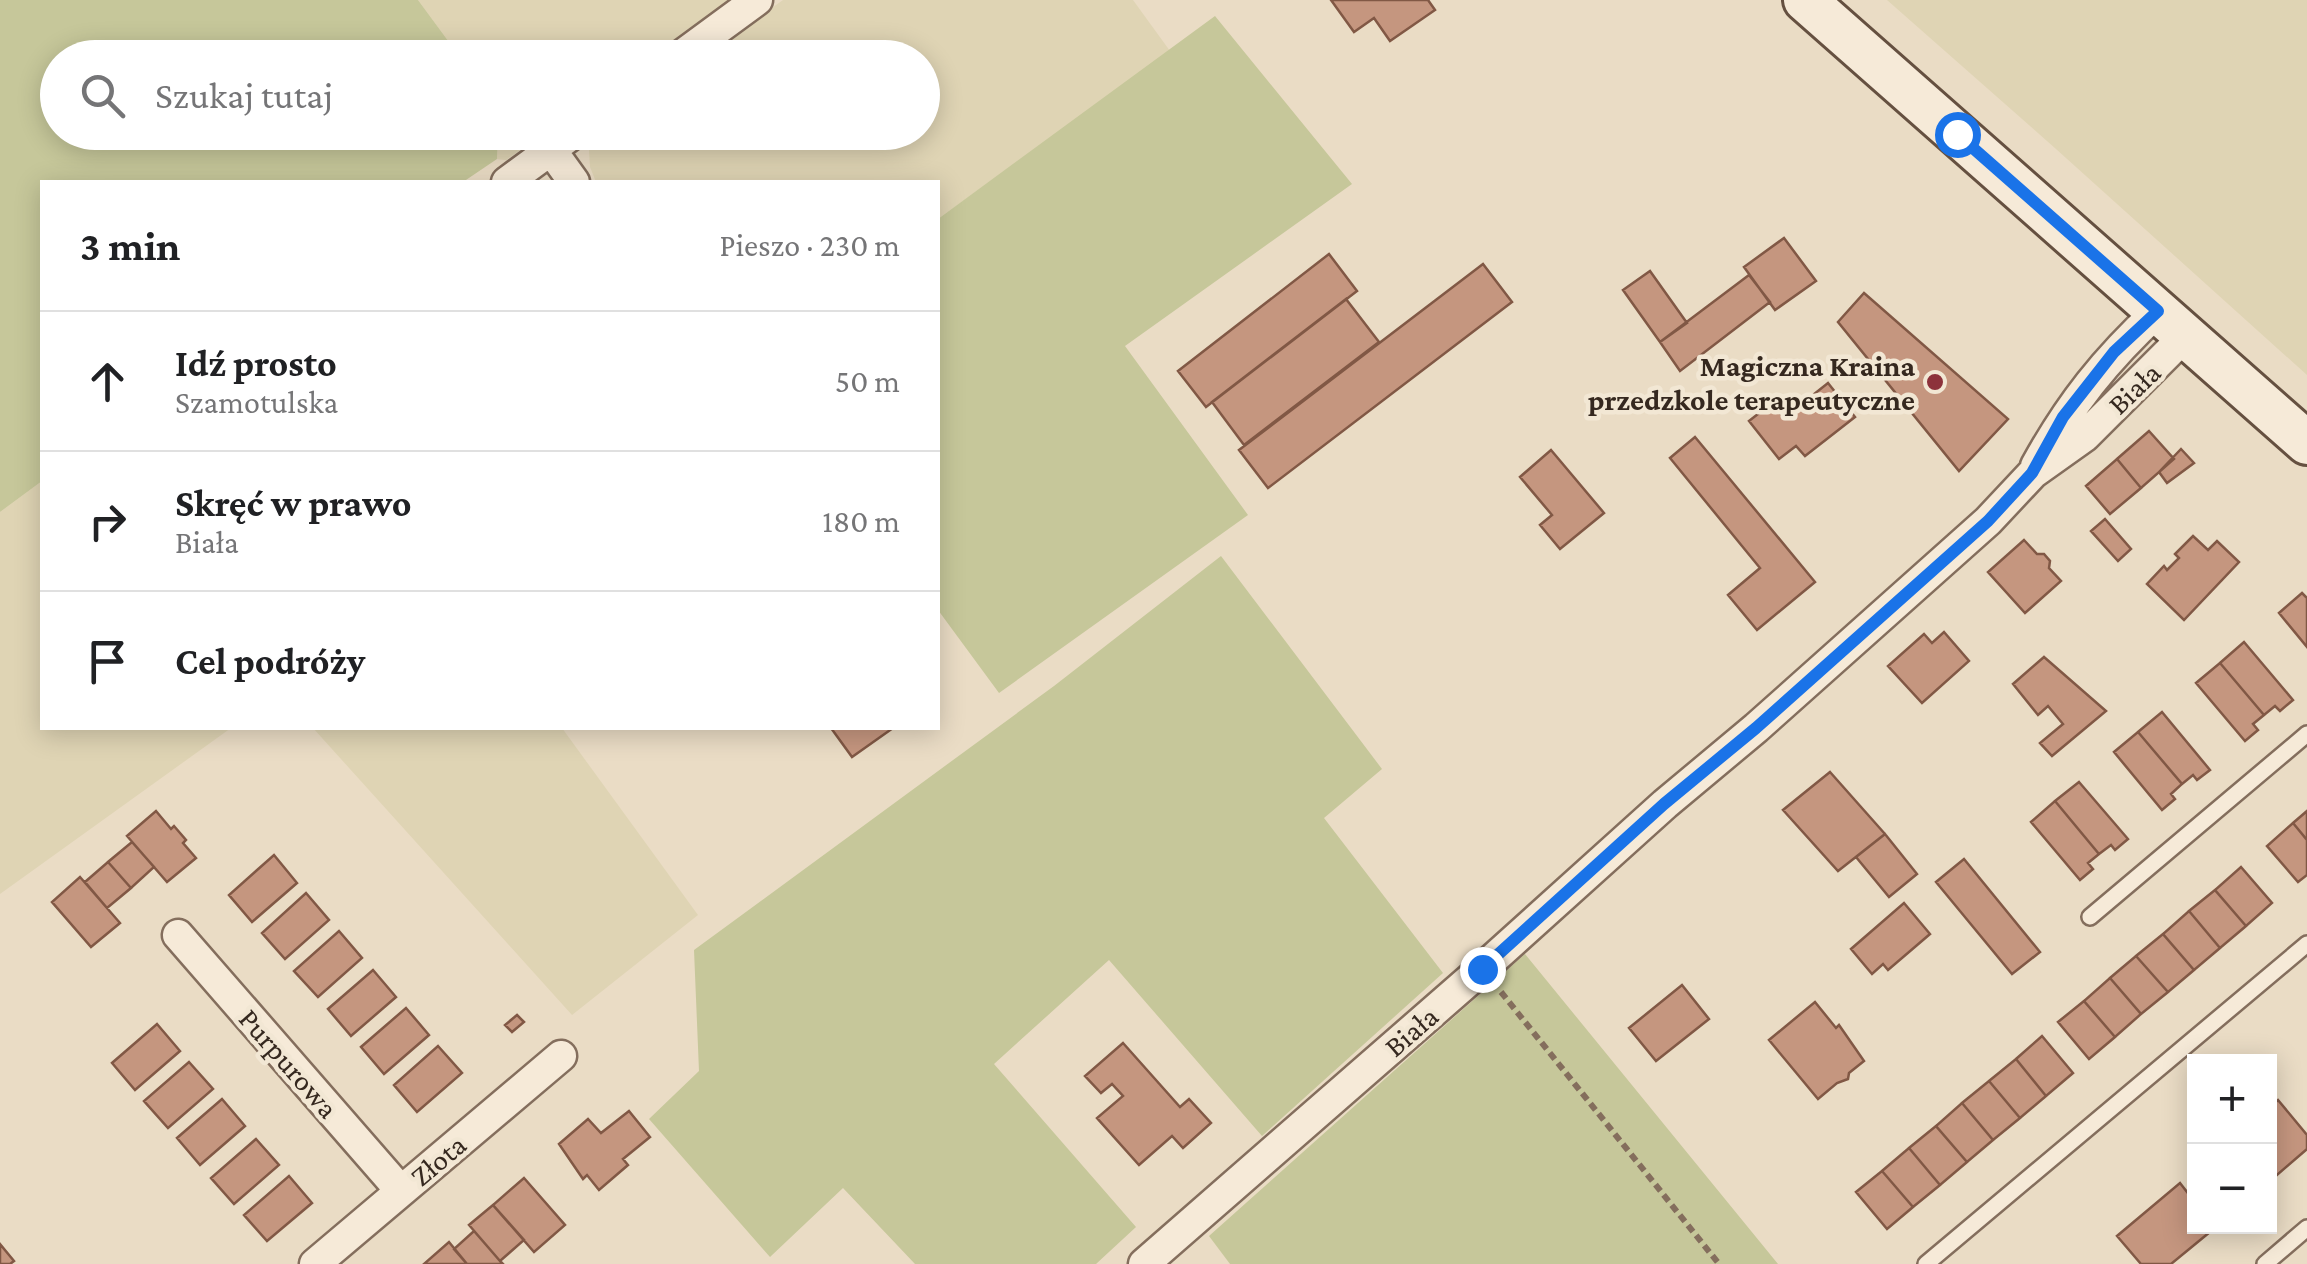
<!DOCTYPE html>
<html lang="pl">
<head>
<meta charset="utf-8">
<style>
  body { margin:0; font-family:"Crimson Pro",serif; background:#f6f6f6; color:#202124 }
  .controls { position:absolute; right:30px; bottom:30px; display:grid; overflow:hidden; border-radius:0px; box-shadow:0 5px 25px #0003 }
  .controls button { width:90px; height:90px; display:grid; place-items:center; padding:0; border:0; border-bottom:2px solid #e0e0e0; background:#fff; color:#202124; font:50px sans-serif }
  .stop { position:absolute; width:30px; height:30px; margin:-22px; border:8px solid #1a73e8; border-radius:50%; background:#fff }
  .stop.end { background:#1a73e8; border-color:#fff; box-shadow:0 2px 10px #0008 }
  .list { margin:0; padding:0; list-style:none }
  h2 { display:flex; justify-content:space-between; align-items:center; height:130px; margin:0; padding:0 40px; font-size:42px }
  h2 small { font-size:32px; font-weight:400; color:#757577 }
  .list li { display:grid; grid-template-columns:65px 1fr auto; gap:30px; align-items:center; box-sizing:border-box; height:140px; padding:0 40px; border-top:2px solid #e0e0e0 }
  .list b { display:block; font-size:38px; white-space:nowrap }
  .list p { margin:0; font-size:32px; white-space:nowrap; color:#757577 }
  .list em { font-size:32px; font-style:normal; color:#757577 }
  .icon { flex:none; width:55px; height:55px; fill:none; stroke:currentColor; stroke-width:2; stroke-linecap:round; stroke-linejoin:round }
  .map { position:relative; flex:none; width:2307px; height:1264px; overflow:hidden }
  .search { position:absolute; background:#fff; box-shadow:0 5px 25px #0003; left:40px; top:40px; width:900px; height:110px; display:flex; align-items:center; gap:25px; box-sizing:border-box; padding:0 35px; border-radius:55px; color:#757577; font-size:38px }
  .panel { position:absolute; background:#fff; box-shadow:0 5px 25px #0003; left:40px; top:180px; width:900px; height:550px; border-radius:0px }
  .map>svg:first-child { display:block }
</style>
</head>
<body>
<div class="map">
<svg width="2307" height="1264" viewBox="0 0 2307 1264">
  <rect width="100%" height="100%" fill="#eadcc5"/>
  <!-- farmland -->
  <path fill="#dfd4b4" d="M418 0H731L650 58 460 57Z
    M783 0H1133L1170 51 938 219V182H596L590 167 589 150 600 133 922 132V58L703 57Z
    M1887 0H2307V375L2056 149Z
    M498 133V132L545 133 506 160 497 159Z
    M42 481V728H231L0 894V512Z
    M313 728H562L698 915 572 1015Z"/>
  <!-- green -->
  <path fill="#c6c79a" d="M0 0H418L460 57 58 58V132L498 133 497 159 463 182H42V481L0 512Z
    M1215 16 1352 184 1125 346 1248 515 999 693 938 610V219Z
    M1221 556 1382 769 1324 818 1443 973 1262 1136 1109 960 994 1064 1136 1227 1096 1264H915L843 1188 770 1257 649 1119 699 1071 694 950 1054 686Z
    M1525 954 1778 1264H1230L1209 1236Z"/>
  <!-- building -->
  <path fill="#c5967f" stroke="#815845" stroke-width="2.5" d="M1331 0H1428L1435 10 1390 41 1374 18 1354 32Z
    M1784 238 1816 281 1775 310 1744 267Z
    M1329 254 1357 291 1206 407 1178 371Z
    M1483 264 1512 302 1268 488 1239 450Z
    M1650 271 1687 323 1660 342 1623 290Z
    M1749 275 1770 302 1680 371 1660 342Z
    M1864 293 2008 419 1959 471 1838 322Z
    M1346 299 1379 342 1244 445 1212 402Z
    M1828 383 1855 417 1805 456 1796 446 1779 459 1749 421 1772 403 1784 418Z
    M2149 431 2174 459 2141 488 2117 459Z
    M1695 437 1815 582 1757 630 1728 595 1760 568 1670 458Z
    M2181 449 2194 463 2167 483 2159 472Z
    M1551 450 1604 513 1560 549 1540 525 1552 515 1520 477Z
    M2117 459 2141 488 2110 514 2086 486Z
    M2105 519 2131 549 2118 561 2091 531Z
    M2193 536 2208 550 2217 541 2239 562 2184 620 2147 584 2164 566 2167 570 2179 558 2175 554Z
    M2024 540 2037 554H2044L2050 561 2049 568 2061 581 2025 613 1988 572Z
    M2302 593 2307 598V647L2279 613Z
    M1944 632 1969 661 1922 703 1888 666 1924 634 1932 643Z
    M2244 642 2293 700 2280 711 2275 706 2264 715 2220 663Z
    M2044 657 2106 711 2052 756 2040 743 2063 724 2048 706 2038 715 2013 684Z
    M2220 663 2264 715 2253 724 2258 730 2245 741 2196 683Z
    M2162 712 2210 770 2197 780 2193 775 2182 784 2138 732Z
    M831 728H893L852 757Z
    M2138 732 2182 784 2171 794 2175 799 2162 810 2114 752Z
    M1830 772 1885 834 1838 871 1783 810Z
    M2079 782 2128 839 2115 850 2111 845 2099 854 2055 801Z
    M2055 801 2099 854 2088 863 2093 869 2080 880 2031 822Z
    M156 811 171 829 174 826 186 840 183 843 196 858 167 882 127 836Z
    M2307 811V840L2293 823Z
    M2293 823 2307 840V875L2298 882 2267 846Z
    M1885 834 1917 874 1889 897 1856 857Z
    M132 842 154 867 131 888 108 862Z
    M274 855 297 883 252 922 229 895Z
    M1964 859 2040 952 2012 974 1936 882Z
    M108 862 131 888 107 908 85 882Z
    M2241 867 2272 903 2246 926 2215 890Z
    M80 877 120 923 91 947 52 902Z
    M2215 890 2246 926 2220 948 2189 911Z
    M306 893 329 920 285 959 262 933Z
    M1904 903 1930 934 1888 970 1883 964 1872 974 1851 949Z
    M2189 911 2220 948 2194 970 2163 934Z
    M339 931 362 958 318 997 294 971Z
    M2163 934 2194 970 2168 992 2136 956Z
    M2136 956 2168 992 2141 1014 2110 978Z
    M373 970 396 997 351 1036 328 1009Z
    M2110 978 2141 1014 2115 1037 2084 1001Z
    M1682 985 1709 1019 1656 1061 1629 1028Z
    M2084 1001 2115 1037 2089 1059 2058 1022Z
    M1815 1002 1836 1028 1839 1025 1864 1061 1849 1073 1848 1079 1837 1083 1818 1099 1769 1040Z
    M406 1008 429 1035 384 1074 361 1047Z
    M517 1015 524 1022 512 1032 505 1025Z
    M157 1024 180 1051 135 1090 112 1063Z
    M2042 1036 2073 1073 2046 1096 2016 1059Z
    M1123 1043 1180 1107 1189 1099 1211 1123 1183 1148 1172 1136 1139 1165 1097 1118 1123 1096 1112 1084 1101 1093 1085 1076Z
    M438 1046 462 1073 417 1112 394 1085Z
    M2016 1059 2046 1096 2020 1118 1989 1081Z
    M189 1062 213 1089 168 1128 144 1101Z
    M1989 1081 2020 1118 1993 1140 1962 1103Z
    M222 1099 245 1126 200 1165 177 1138Z
    M2278 1100 2307 1135V1149L2270 1181V1107Z
    M1962 1103 1993 1140 1967 1162 1936 1126Z
    M629 1111 650 1137 623 1159 628 1165 599 1190 587 1175 583 1179 559 1144 588 1119 601 1133Z
    M1936 1126 1967 1162 1940 1185 1909 1148Z
    M256 1139 279 1165 234 1204 211 1178Z
    M1909 1148 1940 1185 1913 1207 1882 1171Z
    M1882 1171 1913 1207 1887 1229 1856 1192Z
    M289 1176 312 1203 267 1241 244 1215Z
    M524 1178 565 1225 534 1252 493 1205Z
    M2180 1183 2194 1201V1226L2216 1227 2171 1264H2141L2117 1236Z
    M493 1205 524 1240 500 1261 469 1225Z
    M474 1231 500 1261 503 1264H467L454 1249Z
    M449 1242 467 1264H424Z
    M0 1244 14 1261 10 1264H0Z"/>
  <g fill="none" stroke-linecap="round" stroke-linejoin="round">
    <!-- lane casing -->
    <g stroke="#846e5d" stroke-width="20">
      <path id="lane" d="M2090 917 2307 734
        M1926 1264 2307 944
        M2265 1264 2307 1228"/>
    </g>
    <!-- street casing -->
    <g stroke="#846e5d" stroke-width="35">
      <path id="street" d="M678 58 757 0
        M551 150 574 182
        M507 182 575 132
        M2036 466C2070 404 2106 359 2158 311
        M178 935 401 1191
        M315 1264 561 1056
        M1144 1264 1482 969 1665 804 1756 728 1988 521 2033 473 2085 436 2185 336"/>
    </g>
    <!-- secondary casing -->
    <g stroke="#655040" stroke-width="48">
      <path id="secondary" d="M1805 0 2307 443"/>
    </g>
    <!-- path -->
    <path stroke="#846e5d" stroke-width="6" stroke-dasharray="8 5" stroke-linecap="butt" d="M1501 992 1719 1264"/>
    <!-- lane -->
    <use href="#lane" stroke="#f6ead8" stroke-width="15"/>
    <!-- street -->
    <use href="#street" stroke="#f6ead8" stroke-width="30"/>
    <!-- secondary -->
    <use href="#secondary" stroke="#f6ead8" stroke-width="42"/>
  </g>
  <g fill="none" stroke-linecap="round" stroke-linejoin="round">
    <!-- route -->
    <path stroke="#1a73e8" stroke-width="12" d="M1482 969 1664 804 1756 728 1988 521 2032 473 2063 417 2114 352 2158 311 1957 134"/>
  </g>
  <!-- markers -->
  <circle fill="#8d323b" stroke="#f2e7d4" stroke-width="4" cx="1935" cy="382" r="10"/>
  <g text-anchor="middle" dominant-baseline="central" stroke-width="9" stroke-linejoin="round" paint-order="stroke">
    <!-- poi labels -->
    <g font-size="30" font-weight="bold" fill="#35281f" stroke="#f2e7d4" text-anchor="end">
      <text x="1915" y="365">Magiczna Kraina<tspan x="1915" dy="34">przedzkole terapeutyczne</tspan></text>
    </g>
    <!-- street labels -->
    <g font-size="30" fill="#35281f" stroke="#f2e7d4">
      <text transform="translate(2134 388) rotate(-44)">Biała</text>
      <text transform="translate(1411 1031) rotate(-41)">Biała</text>
      <text transform="translate(289 1063) rotate(49)">Purpurowa</text>
      <text transform="translate(438 1160) rotate(-40)">Złota</text>
    </g>
  </g>
</svg>
<div class="controls">
<button>+</button>
<button>−</button>
</div>
<div class="stop" style="left:1957px;top:134px"></div>
<div class="stop end" style="left:1482px;top:969px"></div>
<div class="search"><svg class="icon" aria-label="search" viewBox="0 0 24 24"><circle cx="10" cy="10" r="6"/><path d="M15 15l6 6"/></svg>Szukaj tutaj</div>
<section class="panel">
<h2>3 min<small>Pieszo · 230 m</small></h2>
<ul class="list">
<li><svg class="icon" aria-label="ahead" viewBox="0 0 24 24"><path d="M12 20V5M6 11l6-6 6 6"/></svg><div><b>Idź prosto</b><p>Szamotulska</p></div><em>50 m</em></li>
<li><svg class="icon" aria-label="right" viewBox="0 0 24 24"><path d="M7 20v-9h11M14 6l5 5-5 5"/></svg><div><b>Skręć w prawo</b><p>Biała</p></div><em>180 m</em></li>
<li><svg class="icon" aria-label="arrive" viewBox="0 0 24 24"><path d="M6 21V4h12l-3 4 3 4H6"/></svg><div><b>Cel podróży</b></div></li>
</ul>
</section>
</div>
</body>
</html>
